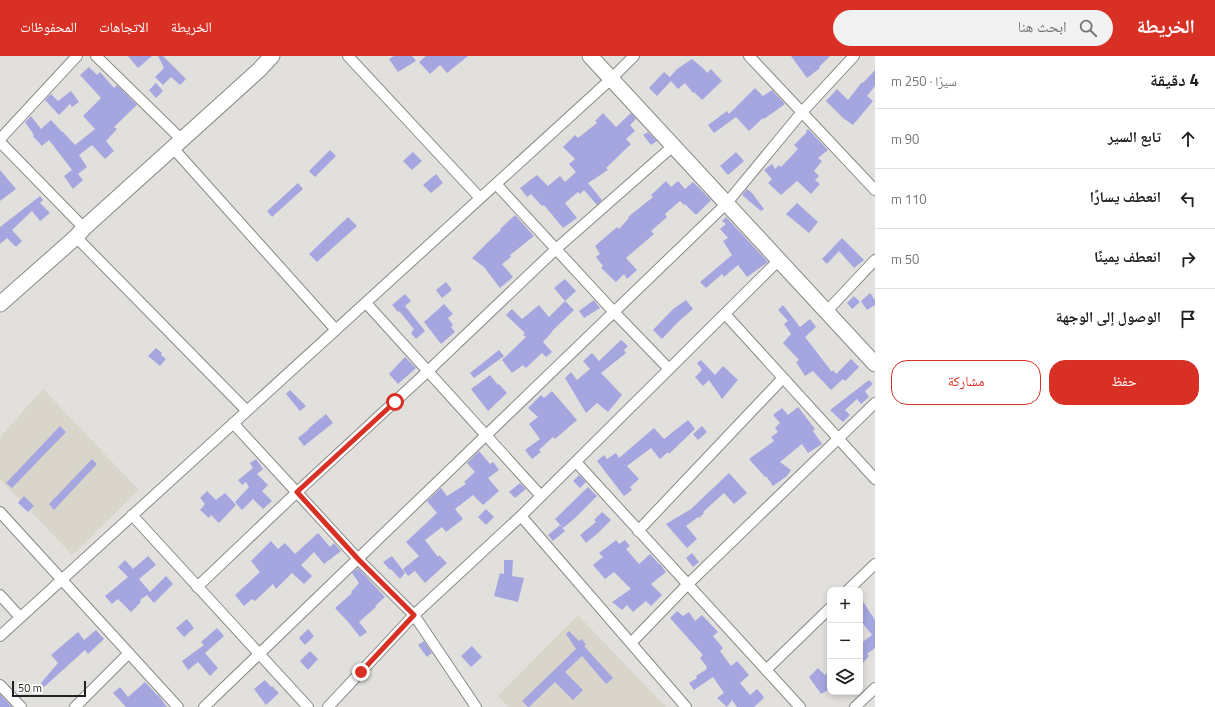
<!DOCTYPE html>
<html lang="ar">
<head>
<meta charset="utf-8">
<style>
  body { margin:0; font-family:"Titillium Web","Noto Naskh Arabic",sans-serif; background:#f2f2f2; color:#202124; direction:rtl }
  .controls { position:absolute; right:12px; bottom:12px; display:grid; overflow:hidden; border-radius:8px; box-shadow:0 2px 6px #0003 }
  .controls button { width:36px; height:36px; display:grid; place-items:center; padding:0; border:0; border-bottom:1px solid #e0e0e0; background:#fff; color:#202124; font:20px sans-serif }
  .scale { position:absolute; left:12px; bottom:10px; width:74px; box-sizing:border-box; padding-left:4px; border:2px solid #21211f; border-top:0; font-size:11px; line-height:14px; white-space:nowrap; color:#21211f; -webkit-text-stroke:3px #fff; paint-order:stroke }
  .stop { position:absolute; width:12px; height:12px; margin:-9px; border:3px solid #d93025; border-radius:50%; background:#fff }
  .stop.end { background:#d93025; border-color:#fff; box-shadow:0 1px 4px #0008 }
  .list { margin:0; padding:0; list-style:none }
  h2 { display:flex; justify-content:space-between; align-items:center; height:52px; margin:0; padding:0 16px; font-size:17px }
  h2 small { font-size:13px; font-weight:400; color:#757577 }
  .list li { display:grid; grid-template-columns:26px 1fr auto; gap:12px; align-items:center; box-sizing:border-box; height:60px; padding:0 16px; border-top:1px solid #e0e0e0 }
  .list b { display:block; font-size:15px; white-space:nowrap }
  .list em { font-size:13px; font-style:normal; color:#757577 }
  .actions { display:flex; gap:8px; padding:12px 16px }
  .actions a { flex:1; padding:9px 0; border:1px solid #d93025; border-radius:16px; text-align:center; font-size:14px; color:#d93025 }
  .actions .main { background:#d93025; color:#fff }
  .icon { flex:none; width:22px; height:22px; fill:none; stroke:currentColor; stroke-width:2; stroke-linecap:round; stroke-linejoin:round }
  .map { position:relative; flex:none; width:875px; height:651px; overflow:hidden; direction:ltr }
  header { display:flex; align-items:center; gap:24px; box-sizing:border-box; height:56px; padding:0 20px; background:#d93025; color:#fff }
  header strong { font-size:19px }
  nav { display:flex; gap:22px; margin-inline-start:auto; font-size:14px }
  .search { width:280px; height:36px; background:#f2f2f2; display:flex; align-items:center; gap:10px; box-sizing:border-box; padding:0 14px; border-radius:22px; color:#757577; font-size:15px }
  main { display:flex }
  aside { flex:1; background:#fff }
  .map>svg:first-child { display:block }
</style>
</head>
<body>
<header>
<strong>الخريطة</strong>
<div class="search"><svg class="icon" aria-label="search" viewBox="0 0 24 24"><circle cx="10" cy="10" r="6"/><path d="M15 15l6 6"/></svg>ابحث هنا</div>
<nav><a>الخريطة</a><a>الاتجاهات</a><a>المحفوظات</a></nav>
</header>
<main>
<aside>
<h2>4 دقيقة<small>سيرًا · 250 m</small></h2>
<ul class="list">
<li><svg class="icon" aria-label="ahead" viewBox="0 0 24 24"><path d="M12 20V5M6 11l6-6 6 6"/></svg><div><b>تابع السير</b></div><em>90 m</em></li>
<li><svg class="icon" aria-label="left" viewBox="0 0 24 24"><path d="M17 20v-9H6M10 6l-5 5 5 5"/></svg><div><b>انعطف يسارًا</b></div><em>110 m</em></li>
<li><svg class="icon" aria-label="right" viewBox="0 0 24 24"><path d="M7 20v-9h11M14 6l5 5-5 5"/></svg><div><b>انعطف يمينًا</b></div><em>50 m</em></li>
<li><svg class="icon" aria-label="arrive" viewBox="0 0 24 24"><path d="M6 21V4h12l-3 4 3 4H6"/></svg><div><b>الوصول إلى الوجهة</b></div></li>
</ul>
<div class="actions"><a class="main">حفظ</a><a>مشاركة</a></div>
</aside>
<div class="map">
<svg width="875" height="651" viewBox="0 0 875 651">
  <rect width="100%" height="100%" fill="#e2e0dc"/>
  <!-- built -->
  <path fill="#d9d5ca" d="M43 333 139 434 72 499 0 423V381Z
    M578 559 666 651H508L498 640Z"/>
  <!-- building -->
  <path fill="#a5a6e0" d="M128 0H152L138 12Z
    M158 0H163L186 23 180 29 171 21 163 29 155 21 164 12Z
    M394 0H412L416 5 398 16 389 3Z
    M426 0H468L447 17 440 9 430 18 419 6Z
    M791 0H830L819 11 820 12 807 22Z
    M692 3 704 13 707 17 711 13 722 25 702 44 694 36 693 37 685 27 678 33 671 25 657 40 649 32 664 16 670 21 677 13Z
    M89 11 97 19 100 16 114 32 117 29 137 49 114 71 117 73 106 85 114 95 105 103 92 89 79 99 87 111 78 118 83 124 73 133 64 120 72 114 49 84 42 90 33 80 34 79 25 66 31 60 41 73 51 64 62 76H63L75 89 95 73 83 60 101 42 80 19Z
    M875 14V30L867 40 873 45 853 69 843 62 826 45 837 33 848 44 862 26 863 27Z
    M156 27 163 35 156 42 149 34Z
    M755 32 763 40 772 34 785 48 764 63 763 62 749 75 736 61 714 77 708 69 727 55 729 58Z
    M71 35 79 46 72 51 70 48 59 59 45 44 51 38 58 45Z
    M603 57 616 71 631 57 636 63 630 69 635 75 626 83 631 88 606 112 608 114 588 127 602 144 597 149 584 134 580 138 578 136 565 147 577 162 563 172 544 149 542 150 531 138 527 141 520 132 537 119 548 130 560 120 565 126 576 116 569 108 575 103 563 91 575 79 578 82 597 67 595 65Z
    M808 73 828 94 818 102 822 105 814 115 819 120 815 124 820 128 811 138 797 125 781 139 768 127 772 123 764 114 772 108 775 113 779 109 781 111 798 93 794 89 807 76 806 75Z
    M648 76 657 85 651 89 643 79Z
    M330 94 336 100 315 121 309 115Z
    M413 96 422 105 412 114 403 105Z
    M736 96 744 105 728 119 720 110Z
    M0 114 16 133 0 145Z
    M436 118 443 127 431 137 423 129Z
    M666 125 671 131 678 125 685 133 693 126 711 144 696 159 685 148 684 149 680 145 665 158 667 161 651 175 654 178 626 202 637 214 627 223 624 218 616 226 601 212 603 210 596 201 600 198 595 190 617 171 619 173 629 162 628 161 653 141 651 139Z
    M298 127 303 133 272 161 267 155Z
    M747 133 752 137 764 153 761 155 742 139Z
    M40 140 43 144 40 147 50 157 40 165 32 155 12 174 22 185 16 191 7 182 0 188V171Z
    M797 147 818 166 809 177 786 158Z
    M515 159 534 180 510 199 511 201 502 208 513 221 500 232 484 211 472 202 488 186 501 174 500 173Z
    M348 161 357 170 317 206 309 198Z
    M726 161 768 206 747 221 738 209 724 221 722 218 706 232 700 226 732 199 723 185 728 182 720 173 726 168 722 165Z
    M842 182 864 204 854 212 839 195 827 208 822 203Z
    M565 223 576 235 565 245 554 232Z
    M446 226 452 234 442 242 436 234Z
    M870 237 875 244V249L867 254 861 245Z
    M405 238 411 245 405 250 425 275 416 283 411 277 414 273 399 255 398 256 392 249Z
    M854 240 860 246 852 253 847 247Z
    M594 244 600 252 584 262 579 255Z
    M686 244 693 253 677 267 662 283 653 274 673 253Z
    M565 245 574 254 552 275V276L543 286 552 296 546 301 542 297 526 312 523 309 512 317 502 304 526 281 523 279 525 277 506 259 512 253 522 263 539 249 549 261Z
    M444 248 453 258 448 262 453 269 451 271 455 276 441 288 424 266Z
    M783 249 800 271 810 263 816 271 805 281 832 316 833 314 836 318 851 303 859 311 845 325 843 323 831 334 813 315 805 320 796 306 799 304 783 287 791 278 784 268 788 265 778 254Z
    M621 284 628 290 624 294 626 297 601 317 622 339 608 356 597 347 586 357 565 322 571 316 577 324 590 313 583 305 592 297 599 305Z
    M156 292 162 297 161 299 166 303 160 310 148 300Z
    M499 294 504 300 474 322 470 317Z
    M405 301 416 312 398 328 389 318Z
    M701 304 715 319 723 310 738 324 722 343 709 324 703 330 695 321 702 314 697 307Z
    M490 319 498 329 499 328 507 337 488 355 471 333Z
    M869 324 873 328 865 335 869 341 861 348 857 343 845 354 850 359 843 366 830 354Z
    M290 334 306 350 300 355 286 338Z
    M552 335 577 364 555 383 553 381 539 394 541 396 532 403 525 394 540 383 529 368 538 361 528 352 541 339 544 342Z
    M798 351 815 373 813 375 822 388 808 397 802 388 780 406 791 414 787 420 773 430 766 420 765 421 749 403 774 385 771 381 778 376 775 372 780 367 773 359 782 352 788 359Z
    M326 358 333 367 304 390 298 382 309 373V372Z
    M688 364 695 373 669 398 668 396 660 403 651 392 627 410 639 423 630 431 632 434 624 440 597 405 604 399 607 403 616 397 619 402 654 372 664 383Z
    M60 370 66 376 12 432 6 427Z
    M702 370 707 376 698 384 693 378Z
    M479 395 490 408 493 406 499 414 488 422 499 435 483 449 473 439 455 453 463 463 446 476 442 471 425 484 438 501 439 499 447 507 425 527 415 515 408 520 403 513 419 500 406 486 437 457 427 445 441 432 447 440 466 428 464 426 475 416 467 407Z
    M92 403 97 408 54 454 49 448Z
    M256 403 263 413 257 418 268 429 262 435 272 445 263 453 253 443 242 454 235 446 249 431 246 426 242 429 238 424 253 412 250 407Z
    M729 417 747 437 734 448 724 437 703 456 704 457 699 462 698 461 686 470 697 483 687 492 666 468 691 453Z
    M579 419 586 426 580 432 573 425Z
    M520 427 526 433 515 442 509 436Z
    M588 431 597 440 575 462 563 472 555 463Z
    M207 435 216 444 225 437 236 449 219 467 211 459 209 462 200 454 205 448 200 442Z
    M24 440 34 450 28 456 18 447Z
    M486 453 494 461 486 469 478 461Z
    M602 456 611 464 598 477 586 487 580 479 596 466 594 464Z
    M560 469 565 475 553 485 548 479Z
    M318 477 330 491 334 487 341 495 324 508 314 496 301 509 312 520 304 528 292 517 276 533 273 528 255 545 252 543 244 550 235 539 260 516 251 505 271 485 278 493 285 487 295 498Z
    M616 484 619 488 625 484 630 490 626 493 639 508 650 498 659 508H660L666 516 651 528 662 539 651 550 646 545 633 556 627 549 622 554 612 546 631 533 614 516 605 523 593 509 603 501 599 497Z
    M692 497 699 506 693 511 686 502Z
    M148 500 156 509 139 523 150 536 166 520 173 528 154 547 147 539 140 544 141 546 131 556 118 543 112 548 105 540 128 521 118 511 125 504 133 513Z
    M392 500 405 517 400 523 391 513 390 514 383 506Z
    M504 504H513L512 520 524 522 518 546 494 540 500 517 504 518Z
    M358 512 385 541 375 550 376 551 359 566 367 576 360 581 349 567 335 552 352 537 351 536 359 527 352 517Z
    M860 541 875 564V592L867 598 869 600 860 610V588L872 579 860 564Z
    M677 555 683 560 689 556 695 565 702 559 718 576 713 580 723 592 720 595 731 610 737 605 749 619 740 627 750 639 757 633 764 641H763L764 642 754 651H737L732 644 727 651 717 642 724 637 713 621 694 634 689 627 697 622 696 620 707 613 706 612 707 611 700 602 703 599 670 562Z
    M187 563 194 572 184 581 176 572Z
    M217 572 224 580 205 597 218 612 210 620 198 606 188 614 182 605 204 589 201 586Z
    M308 573 314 580 305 589 299 582Z
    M96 574 104 583 88 598 85 594 44 631 41 627 58 607 51 599 78 576 84 584Z
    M569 575 579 585 582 583 586 589 584 590 613 622 606 628 582 600 565 616 583 634 573 644 555 626 529 651H528L522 645 576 593 566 578Z
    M424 585 432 597 427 601 418 589Z
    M472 590 482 601 471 611 461 600Z
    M310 595 318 603 308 614 300 605Z
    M818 612 825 619 830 614V633L821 638 809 621Z
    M265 624 271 631 272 630 279 637 266 649 254 633Z
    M145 626 157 639H158L159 640 167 651H126L113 637 120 631 128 641Z
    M0 638 12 651H0Z"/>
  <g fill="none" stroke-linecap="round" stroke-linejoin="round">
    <!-- street casing -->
    <g stroke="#8a8884" stroke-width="12">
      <path id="street" d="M96 0 182 84
        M348 0 480 142
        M749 0 875 134
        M0 83 77 0
        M0 86 84 172
        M173 92 336 274
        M496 128 614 256 669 313
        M76 181 247 355
        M366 247 541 440
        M827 255 875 204
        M725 258 875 423
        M233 367 358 503 414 559 476 651
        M576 406 800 651
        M0 456 178 651
        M132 459 308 651
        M521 460 686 651
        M638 475 783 322
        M197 531 297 436 428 315 556 193 673 90
        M848 534 875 508
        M0 539 20 561
        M0 580 611 23 634 0
        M631 587 687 529 875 347
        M766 614 830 552
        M0 629 21 651
        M75 651 129 597
        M204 651 726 148 802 56 854 0
        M328 651 414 559 521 460 779 204
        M855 651 875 632"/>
    </g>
    <!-- secondary casing -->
    <g stroke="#8a8884" stroke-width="17">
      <path id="secondary" d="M590 0 875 308
        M0 248 76 181 84 172 259 14 272 0"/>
    </g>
    <!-- street -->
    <use href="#street" stroke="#fff" stroke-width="10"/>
    <!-- secondary -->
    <use href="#secondary" stroke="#fff" stroke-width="15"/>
  </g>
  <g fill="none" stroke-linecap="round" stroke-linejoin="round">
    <!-- route -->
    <path stroke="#d93025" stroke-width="5" d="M361 616 414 559 358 503 297 436 395 346"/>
  </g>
</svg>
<div class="controls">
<button>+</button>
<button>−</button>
<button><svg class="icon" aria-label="layers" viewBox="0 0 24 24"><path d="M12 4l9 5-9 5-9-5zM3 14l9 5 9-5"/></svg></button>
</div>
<div class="scale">50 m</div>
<div class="stop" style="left:395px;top:346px"></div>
<div class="stop end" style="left:361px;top:616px"></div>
</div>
</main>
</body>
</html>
